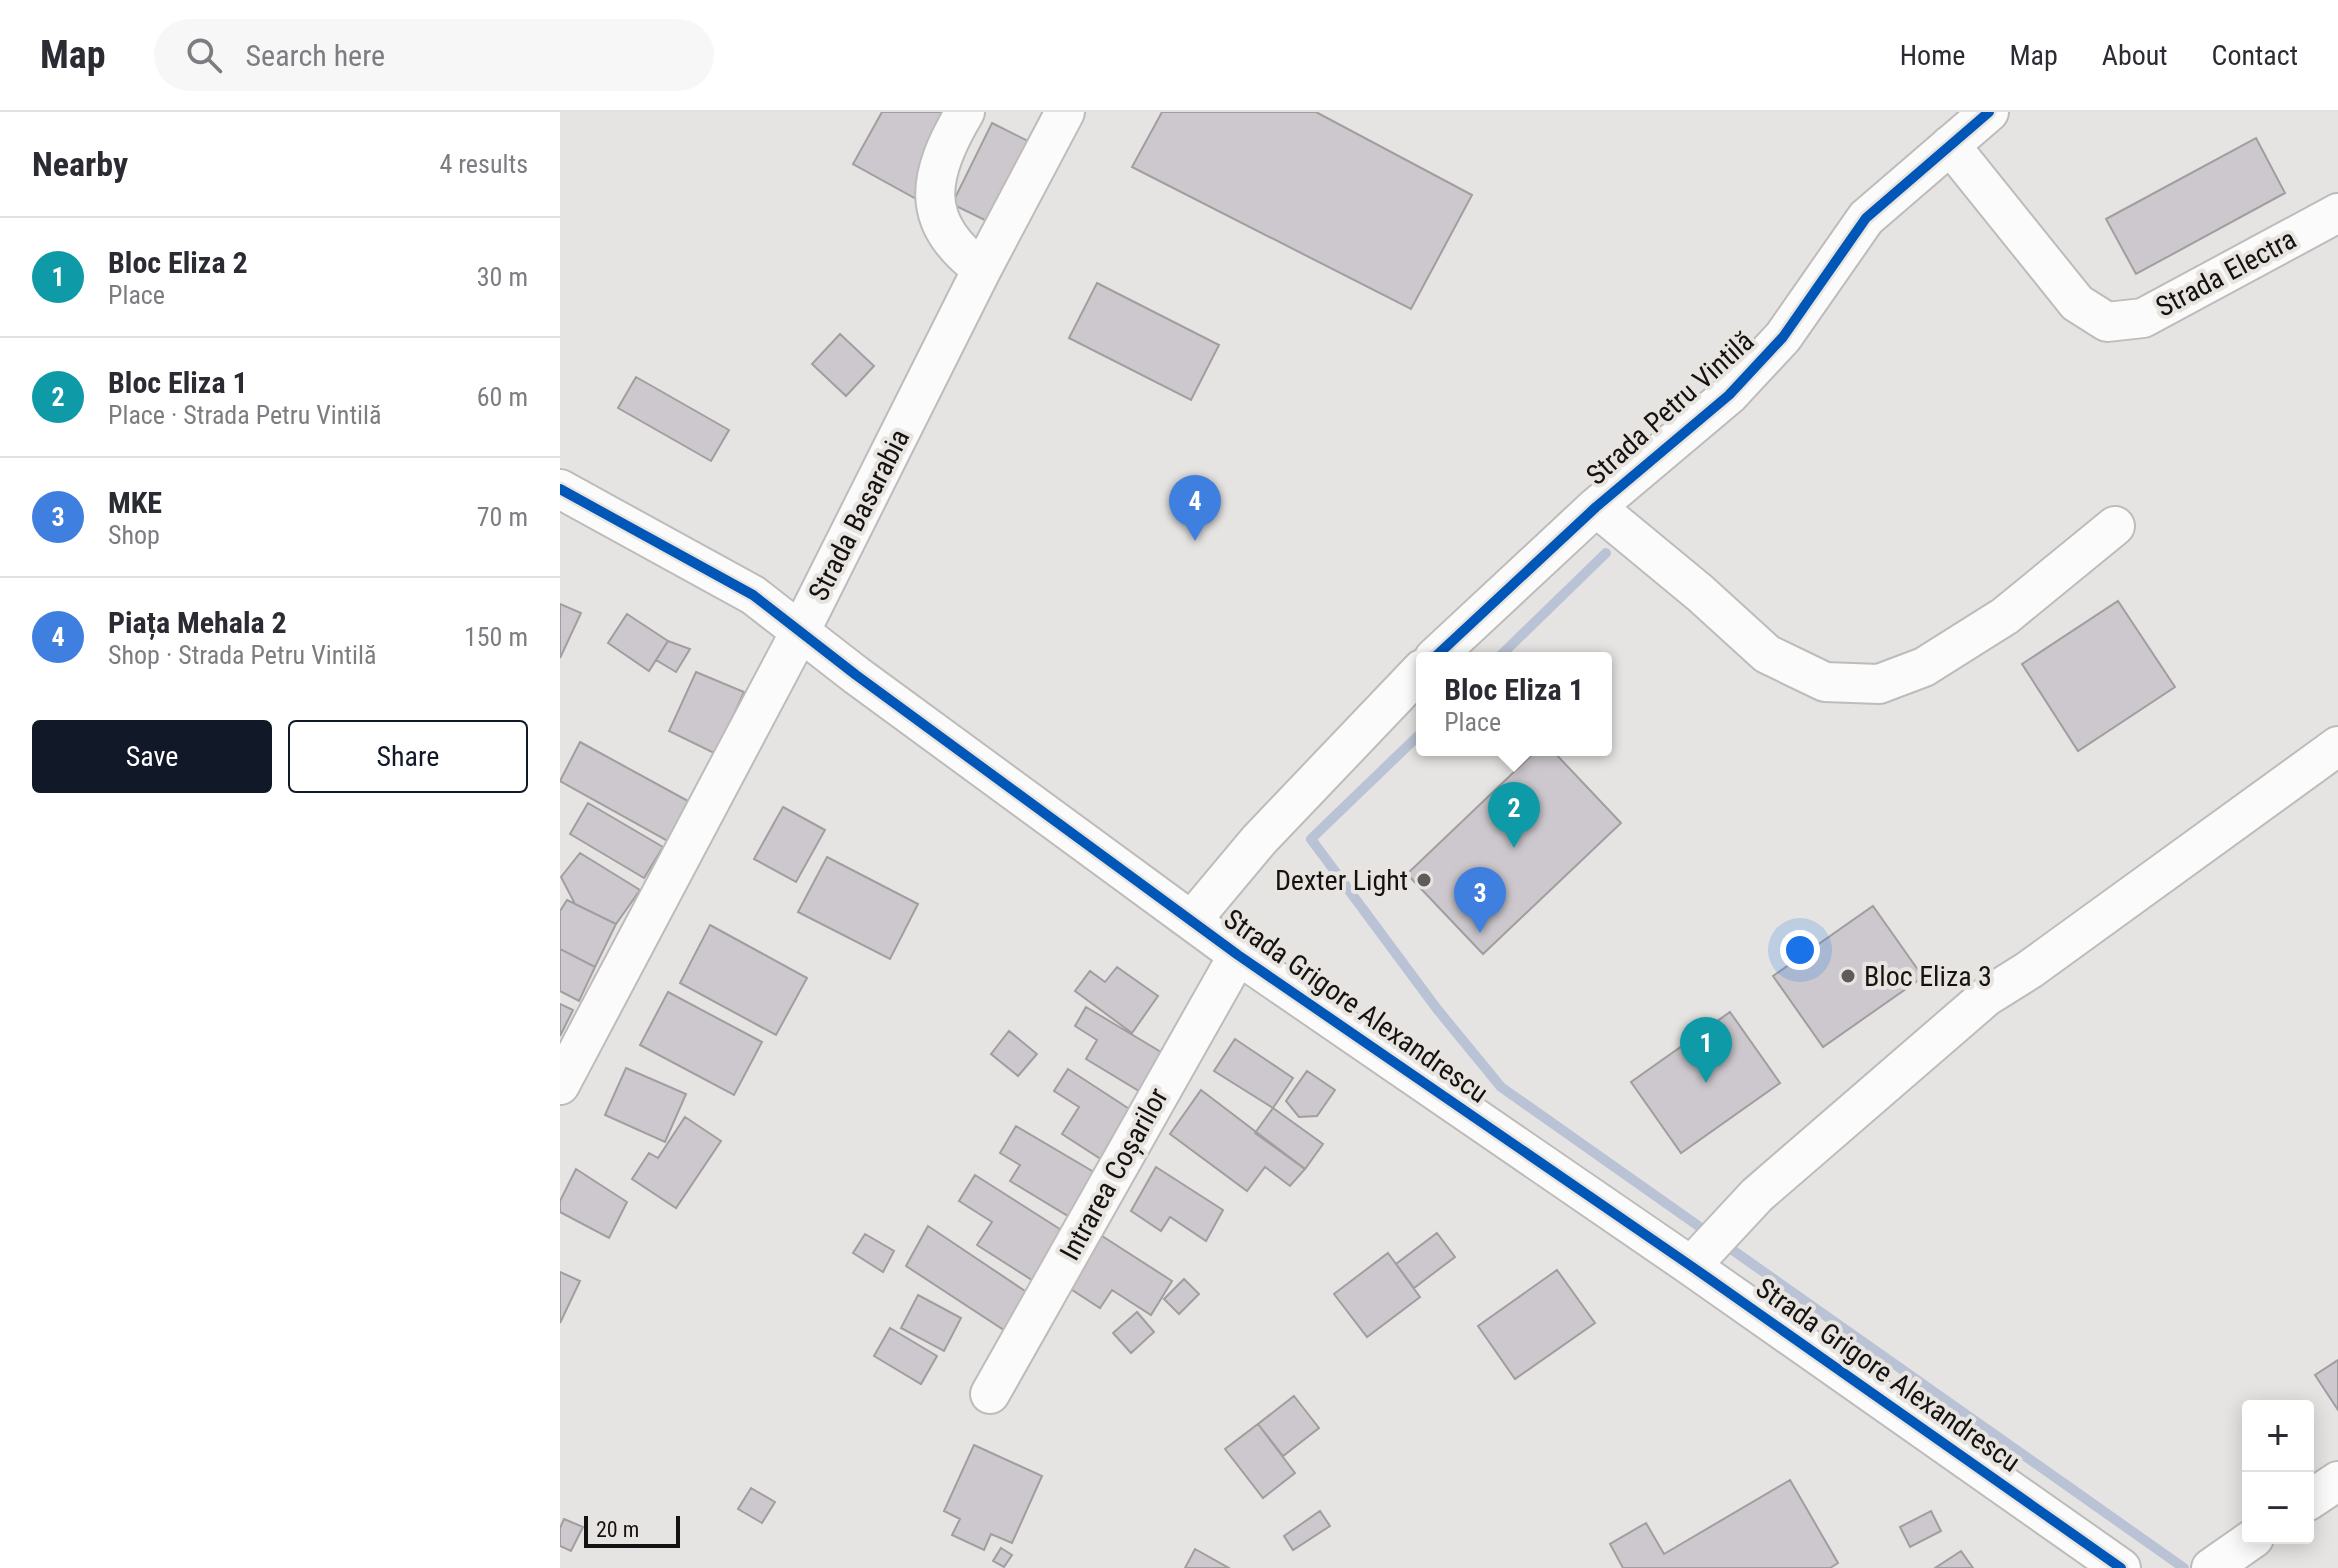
<!DOCTYPE html>
<html lang="en">
<head>
<meta charset="utf-8">
<style>
  body { margin:0; font-family:"Roboto Condensed",sans-serif; background:#f7f7f7; color:#2b2b33 }
  .controls { position:absolute; right:24px; bottom:24px; display:grid; overflow:hidden; border-radius:8px; box-shadow:0 4px 20px #0003 }
  .controls button { width:72px; height:72px; display:grid; place-items:center; padding:0; border:0; border-bottom:2px solid #e1e1e2; background:#fff; color:#2b2b33; font:40px sans-serif }
  .scale { position:absolute; left:24px; bottom:20px; width:96px; box-sizing:border-box; padding-left:8px; border:4px solid #151312; border-top:0; font-size:22px; line-height:28px; white-space:nowrap; color:#151312; -webkit-text-stroke:6px #e8e4e0; paint-order:stroke }
  .you { position:absolute; left:1240px; top:838px; width:28px; height:28px; margin:-20px; border:6px solid #fff; border-radius:50%; background:#1a73e8; box-shadow:0 0 0 12px #1a73e833 }
  .badge { display:grid; place-items:center; width:52px; height:52px; border-radius:50%; background:#111827; color:#fff; font-size:26px; font-weight:700 }
  .pin { position:absolute; translate:-50% -66px; filter:drop-shadow(0 2px 4px #0008) }
  .pin::after { content:''; position:absolute; top:42px; width:28px; height:24px; background:inherit; clip-path:polygon(0 0,100% 0,50% 100%) }
  .popup { position:absolute; left:856px; top:540px; width:196px; height:104px; box-sizing:border-box; display:grid; place-content:center; border-radius:8px; background:#fff; filter:drop-shadow(0 2px 6px #0005); font-size:26px; white-space:nowrap; color:#7c7c81 }
  .popup b { font-size:30px; color:#2b2b33 }
  .popup::after { content:''; position:absolute; left:50%; top:100%; margin-left:-16px; border:16px solid transparent; border-top-color:#fff }
  .list { margin:0; padding:0; list-style:none }
  h2 { display:flex; justify-content:space-between; align-items:center; height:104px; margin:0; padding:0 32px; font-size:34px }
  h2 small { font-size:26px; font-weight:400; color:#7c7c81 }
  .list li { display:grid; grid-template-columns:52px 1fr auto; gap:24px; align-items:center; box-sizing:border-box; height:120px; padding:0 32px; border-top:2px solid #e1e1e2 }
  .list b { display:block; font-size:30px; white-space:nowrap }
  .list p { margin:0; font-size:26px; white-space:nowrap; color:#7c7c81 }
  .list em { font-size:26px; font-style:normal; color:#7c7c81 }
  .actions { display:flex; gap:16px; padding:24px 32px }
  .actions a { flex:1; padding:18px 0; border:2px solid #111827; border-radius:8px; text-align:center; font-size:28px; color:#111827 }
  .actions .main { background:#111827; color:#fff }
  .icon { flex:none; width:44px; height:44px; fill:none; stroke:currentColor; stroke-width:2; stroke-linecap:round; stroke-linejoin:round }
  .map { position:relative; flex:none; width:1778px; height:1456px; overflow:hidden }
  header { display:flex; align-items:center; gap:48px; box-sizing:border-box; height:112px; padding:0 40px; background:#fff; border-bottom:2px solid #e1e1e2 }
  header strong { font-size:38px }
  nav { display:flex; gap:44px; margin-inline-start:auto; font-size:28px }
  .search { width:560px; height:72px; background:#f7f7f7; display:flex; align-items:center; gap:20px; box-sizing:border-box; padding:0 28px; border-radius:44px; color:#7c7c81; font-size:30px }
  main { display:flex }
  aside { flex:1; background:#fff }
  .map>svg:first-child { display:block }
</style>
</head>
<body>
<header>
<strong>Map</strong>
<div class="search"><svg class="icon" aria-label="search" viewBox="0 0 24 24"><circle cx="10" cy="10" r="6"/><path d="M15 15l6 6"/></svg>Search here</div>
<nav><a>Home</a><a>Map</a><a>About</a><a>Contact</a></nav>
</header>
<main>
<aside>
<h2>Nearby<small>4 results</small></h2>
<ul class="list">
<li><span class="badge" style="background:#0f9aa8">1</span><div><b>Bloc Eliza 2</b><p>Place</p></div><em>30 m</em></li>
<li><span class="badge" style="background:#0f9aa8">2</span><div><b>Bloc Eliza 1</b><p>Place · Strada Petru Vintilă</p></div><em>60 m</em></li>
<li><span class="badge" style="background:#3f7fe0">3</span><div><b>MKE</b><p>Shop</p></div><em>70 m</em></li>
<li><span class="badge" style="background:#3f7fe0">4</span><div><b>Piața Mehala 2</b><p>Shop · Strada Petru Vintilă</p></div><em>150 m</em></li>
</ul>
<div class="actions"><a class="main">Save</a><a>Share</a></div>
</aside>
<div class="map">
<svg width="1778" height="1456" viewBox="0 0 1778 1456">
  <rect width="100%" height="100%" fill="#e6e4e2"/>
  <g fill="none" stroke-linecap="round" stroke-linejoin="round">
    <!-- stream -->
    <path stroke="#bac3d5" stroke-width="10" d="M938 546 1046 441
      M862 620 751 727 877 897 941 975 1624 1456"/>
  </g>
  <!-- building -->
  <path fill="#ccc8cd" stroke="#a09e9e" stroke-width="2" d="M322 0H407L358 88 293 52Z
    M602 0H756L912 83 851 197 572 55Z
    M432 11 478 34 439 115 392 92Z
    M1696 26 1725 81 1576 162 1546 107Z
    M537 171 659 233 631 288 509 226Z
    M280 222 314 254 286 284 252 252Z
    M76 265 169 318 151 349 58 296Z
    M1558 489 1615 575 1518 639 1462 552Z
    M0 492 21 501 0 546Z
    M67 502 108 529 89 559 48 531Z
    M108 529 130 537 116 560 96 548Z
    M136 560 184 580 156 642 109 619Z
    M20 630 128 689 108 729 0 669Z
    M977 638H992L1061 711 923 842 847 762Z
    M28 691 103 735 84 766 10 722Z
    M223 695 265 718 236 770 194 747Z
    M20 741 80 778 56 812 15 792 1 765Z
    M267 745 358 792 330 847 238 800Z
    M7 788 56 812 35 855 0 837V799Z
    M1313 794 1363 865 1263 935 1213 864Z
    M150 813 247 866 216 923 120 871Z
    M0 837 35 855 19 889 0 879Z
    M557 855 598 884 572 921 515 879 530 859 545 870Z
    M108 880 202 930 174 983 80 933Z
    M0 892 13 898 0 924Z
    M526 895 611 946 589 985 526 947 537 928 515 914Z
    M1170 900 1220 971 1121 1041 1071 970Z
    M449 919 477 942 458 964 431 942Z
    M675 927 733 966 713 996 654 959Z
    M66 956 126 982 105 1030 45 1003Z
    M508 957 577 1002 547 1051 502 1022 519 995 494 979Z
    M747 959 775 978 757 1004 739 1005 726 989Z
    M641 978 745 1057 730 1074 705 1055 687 1079 610 1022Z
    M713 996 763 1032 745 1057 695 1021Z
    M125 1005 161 1029 116 1096 72 1067 89 1041 98 1046Z
    M456 1014 539 1063 513 1107 450 1069 460 1053 440 1041Z
    M596 1055 663 1098 646 1129 610 1105 601 1119 571 1099Z
    M16 1057 67 1090 49 1126 0 1100V1089Z
    M415 1063 506 1121 475 1170 417 1133 432 1110 399 1089Z
    M368 1114 471 1183 450 1222 346 1154Z
    M877 1121 895 1145 854 1176 836 1152Z
    M305 1122 334 1139 323 1160 293 1141Z
    M539 1122 612 1169 591 1203 552 1178 540 1196 506 1174Z
    M828 1141 860 1185 807 1225 774 1182Z
    M997 1158 1035 1211 955 1267 918 1214Z
    M0 1160 20 1169 0 1211Z
    M624 1167 639 1182 619 1202 604 1187Z
    M358 1183 401 1206 384 1239 341 1216Z
    M577 1200 594 1220 571 1241 553 1221Z
    M330 1216 377 1244 361 1272 314 1244Z
    M1778 1248V1298L1755 1263Z
    M734 1284 759 1316 723 1344 698 1312Z
    M698 1312 735 1361 703 1386 665 1337Z
    M414 1333 482 1364 452 1431 431 1422 424 1438 392 1423 400 1407 384 1399Z
    M1230 1368 1278 1451 1270 1456H1063L1050 1432 1086 1411 1104 1442Z
    M191 1376 215 1390 202 1411 178 1397Z
    M760 1399 770 1414 733 1438 724 1424Z
    M1371 1399 1381 1419 1350 1435 1340 1415Z
    M4 1407 23 1415 11 1439 0 1434V1416Z
    M441 1436 452 1443 444 1455 433 1449Z
    M635 1437 669 1456H625Z
    M1401 1439 1413 1456H1375Z"/>
  <g fill="none" stroke-linecap="round" stroke-linejoin="round">
    <!-- minor casing -->
    <g stroke="#bdbcba" stroke-width="42">
      <path id="minor" d="M405 0C368 62 357 110 422 157
        M1390 33 1517 191 1547 210 1583 206 1778 101
        M0 377 193 483 296 563 678 843 1131 1154 1561 1456
        M1036 395 1140 481 1207 542 1265 570 1319 572 1364 555 1445 504 1555 414
        M874 546 1036 395 1169 283 1223 225 1306 106 1429 0
        M632 808 699 728 862 557
        M0 973 241 518 422 157 505 0
        M1131 1154 1197 1083 1426 885 1469 858 1778 634
        M430 1282 678 843
        M1748 1389 1778 1369
        M1651 1456 1694 1426"/>
    </g>
    <!-- minor -->
    <use href="#minor" stroke="#fbfbfb" stroke-width="38"/>
    <!-- cycleway casing -->
    <g stroke="#e8e4e0" stroke-width="15">
      <path id="cycleway" d="M0 377 193 483 296 563 678 843 1131 1154 1561 1456
        M874 546 1036 395 1169 283 1223 225 1306 106 1429 0"/>
    </g>
    <!-- cycleway -->
    <use href="#cycleway" stroke="#0057b8" stroke-width="10"/>
  </g>
  <!-- markers -->
  <g fill="#5e5c5b" stroke="#e8e4e0" stroke-width="3">
    <circle cx="864" cy="768" r="8"/>
    <circle cx="1288" cy="864" r="8"/>
  </g>
  <g text-anchor="middle" dominant-baseline="central" stroke-width="8" stroke-linejoin="round" paint-order="stroke">
    <!-- street labels -->
    <g font-size="28" fill="#151312" stroke="#e8e4e0">
      <text transform="translate(1666 161) rotate(-28)">Strada Electra</text>
      <text transform="translate(1110 296) rotate(-42)">Strada Petru Vintilă</text>
      <text transform="translate(299 403) rotate(-63)">Strada Basarabia</text>
      <text transform="translate(796 894) rotate(35)">Strada Grigore Alexandrescu</text>
      <text transform="translate(554 1062) rotate(-61)">Intrarea Coșarilor</text>
      <text transform="translate(1328 1263) rotate(35)">Strada Grigore Alexandrescu</text>
    </g>
    <!-- poi labels -->
    <g font-size="28" fill="#151312" stroke="#e8e4e0" text-anchor="end">
      <text x="848" y="768">Dexter Light</text>
      <text x="1304" y="864" text-anchor="start">Bloc Eliza 3</text>
    </g>
  </g>
</svg>
<div class="controls">
<button>+</button>
<button>−</button>
</div>
<div class="scale">20 m</div>
<div class="you"></div>
<div class="pin badge" style="left:1146px;top:971px;background:#0f9aa8">1</div>
<div class="pin badge" style="left:954px;top:736px;background:#0f9aa8">2</div>
<div class="popup"><b>Bloc Eliza 1</b>Place</div>
<div class="pin badge" style="left:920px;top:821px;background:#3f7fe0">3</div>
<div class="pin badge" style="left:635px;top:429px;background:#3f7fe0">4</div>
</div>
</main>
</body>
</html>
